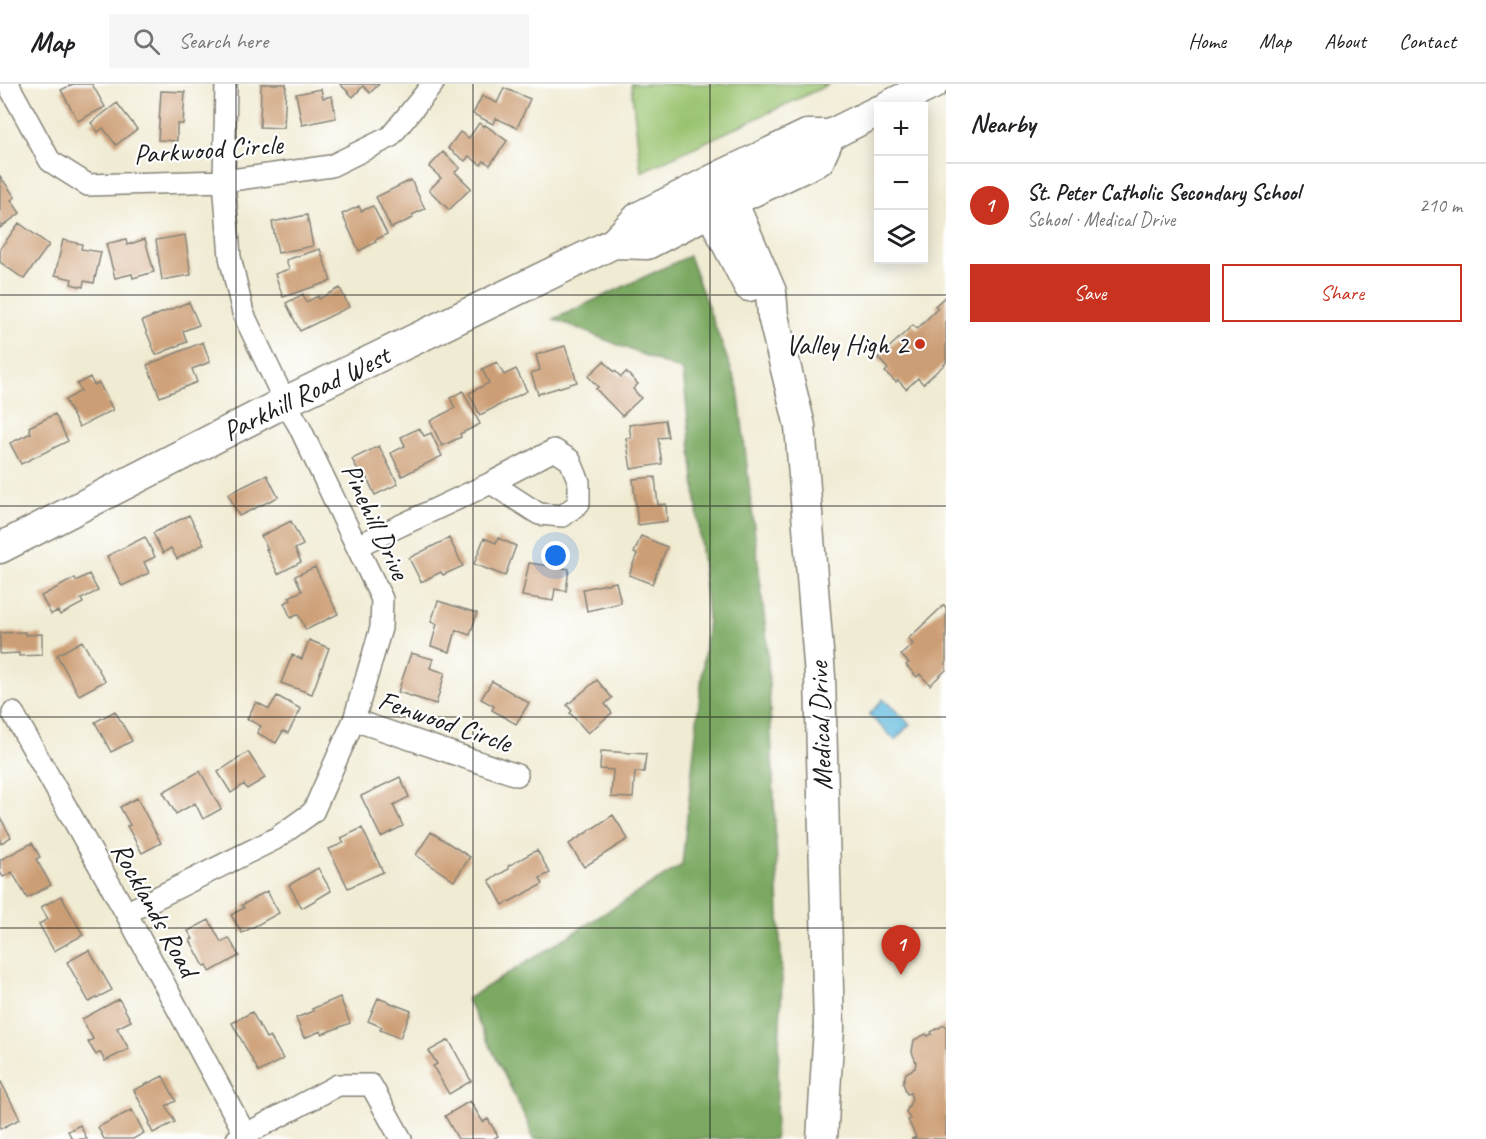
<!DOCTYPE html>
<html lang="en">
<head>
<meta charset="utf-8">
<style>
  body { margin:0; font-family:Caveat,sans-serif; background:#f6f6f6; color:#202124 }
  .controls { position:absolute; right:18px; top:18px; display:grid; overflow:hidden; border-radius:0px; box-shadow:0 3px 15px #0003 }
  .controls button { width:54px; height:54px; display:grid; place-items:center; padding:0; border:0; border-bottom:2px solid #e0e0e0; background:#fff; color:#202124; font:30px sans-serif }
  .you { position:absolute; left:556px; top:472px; width:21px; height:21px; margin:-15px; border:4px solid #fff; border-radius:50%; background:#1a73e8; box-shadow:0 0 0 9px #1a73e833 }
  .badge { display:grid; place-items:center; width:39px; height:39px; border-radius:50%; background:#c8321e; color:#fff; font-size:20px; font-weight:700 }
  .pin { position:absolute; translate:-50% -50px; filter:drop-shadow(0 2px 3px #0008) }
  .pin::after { content:''; position:absolute; top:32px; width:21px; height:18px; background:inherit; clip-path:polygon(0 0,100% 0,50% 100%) }
  .list { margin:0; padding:0; list-style:none }
  h2 { display:flex; justify-content:space-between; align-items:center; height:78px; margin:0; padding:0 24px; font-size:26px }
  h2 small { font-size:20px; font-weight:400; color:#757577 }
  .list li { display:grid; grid-template-columns:39px 1fr auto; gap:18px; align-items:center; box-sizing:border-box; height:84px; padding:0 24px; border-top:2px solid #e0e0e0 }
  .list b { display:block; font-size:22px; white-space:nowrap }
  .list p { margin:0; font-size:20px; white-space:nowrap; color:#757577 }
  .list em { font-size:20px; font-style:normal; color:#757577 }
  .actions { display:flex; gap:12px; padding:18px 24px }
  .actions a { flex:1; padding:14px 0; border:2px solid #c8321e; border-radius:0px; text-align:center; font-size:21px; color:#c8321e }
  .actions .main { background:#c8321e; color:#fff }
  .icon { flex:none; width:33px; height:33px; fill:none; stroke:currentColor; stroke-width:2; stroke-linecap:round; stroke-linejoin:round }
  .map { position:relative; flex:none; width:946px; height:1055px; overflow:hidden }
  header { display:flex; align-items:center; gap:36px; box-sizing:border-box; height:84px; padding:0 30px; background:#fff; border-bottom:2px solid #e0e0e0 }
  header strong { font-size:28px }
  nav { display:flex; gap:33px; margin-inline-start:auto; font-size:21px }
  .search { width:420px; height:54px; background:#f6f6f6; display:flex; align-items:center; gap:15px; box-sizing:border-box; padding:0 21px; border-radius:0px; color:#757577; font-size:22px }
  main { display:flex }
  aside { flex:1; background:#fff }
  .map>svg:first-child { display:block }
</style>
</head>
<body>
<header>
<strong>Map</strong>
<div class="search"><svg class="icon" aria-label="search" viewBox="0 0 24 24"><circle cx="10" cy="10" r="6"/><path d="M15 15l6 6"/></svg>Search here</div>
<nav><a>Home</a><a>Map</a><a>About</a><a>Contact</a></nav>
</header>
<main>
<div class="map">
<svg width="946" height="1055" viewBox="0 0 946 1055">
  <rect width="100%" height="100%" fill="#fff"/>
  <filter id="ink" filterUnits="userSpaceOnUse"><feTurbulence type="fractalNoise" baseFrequency=".0167" numOctaves="2"/><feDisplacementMap in="SourceGraphic" scale="12" xChannelSelector="R" yChannelSelector="G"/><feConvolveMatrix kernelMatrix="1 2 1 2 8 2 1 2 1" color-interpolation-filters="sRGB"/></filter>
  <filter id="wash" filterUnits="userSpaceOnUse"><feTurbulence type="fractalNoise" baseFrequency=".008" numOctaves="4" result="noise"/><feDisplacementMap in="SourceGraphic" scale="24" xChannelSelector="R" yChannelSelector="G"/><feGaussianBlur stdDeviation="1.35" result="paint"/><feColorMatrix in="noise" values="0 0 0 0 0 0 0 0 0 0 0 0 0 0 0 0 0 1.4 0 .05"/><feComposite in="paint" operator="in"/></filter>
  <g filter="url(#wash)">
    <rect width="100%" height="100%" fill="#f0ebd3"/>
    <!-- green -->
    <path fill="#9ac370" stroke="#5b7046" stroke-width="1.5" d="M631 0H830L641 88Z"/>
    <!-- forest -->
    <path fill="#7ba962" stroke="#4c623f" stroke-width="1.5" d="M689 172 738 304 767 556 782 897 775 1055H533L528 1039 467 915 682 781 708 534 683 287 554 235Z"/>
    <!-- water -->
    <path fill="#60bade" stroke="#3e6b7d" stroke-width="1.5" d="M883 615 910 640 895 656 869 631Z"/>
    <g id="blocks">
      <!-- building -->
      <path fill="#cc9e74" d="M73 0H92L105 23 78 37 61 6Z
        M261 0H286L284 44 260 43Z
        M340 0H379L370 9 363 2 353 13Z
        M504 4 530 15 517 44 496 34 493 40 473 30 482 12 497 19Z
        M321 5 323 14 332 12 336 34 302 41 296 10Z
        M161 7 185 8 183 40H177V57L158 56Z
        M117 19 137 45 116 61 103 44 98 48 91 39Z
        M479 39 484 43 485 41 507 57 490 81 484 77 481 81 469 72 465 77 448 64 460 48 469 54Z
        M443 68 460 84 455 88 471 104 449 126 429 106 441 94 429 83Z
        M0 92 15 113 11 116 20 129 0 144Z
        M411 96 425 125 412 131 413 134 391 144 376 113Z
        M359 122 361 127 373 122 387 150 375 156 376 158 359 167 342 130Z
        M307 131 313 162 278 169 272 138Z
        M19 139 49 161 24 195 0 178V165Z
        M185 151 191 191 162 196 156 156Z
        M126 155 127 161 145 155 154 188 133 194 132 190 115 194 106 160Z
        M63 156 82 160 81 165 101 168 94 199 84 197 83 203 71 200 72 195 55 191Z
        M320 165 331 197 283 213 275 190 289 185 286 176Z
        M340 204 349 223 300 247 286 219 303 210 306 218 318 212 319 215Z
        M946 212V279L923 300 918 294 906 305 898 296 896 298 885 288 888 285 878 274 913 241 917 245 938 224 935 222Z
        M189 218 199 241 183 247 187 258 156 271 142 237Z
        M203 258 210 278 192 285 197 298 160 313 147 281Z
        M565 262 577 298 538 310 531 289 540 286 536 271Z
        M604 277 614 288 615 287 621 293 626 288 638 300 633 305 641 314 622 332 596 305 598 303 588 292Z
        M497 278 504 291 516 285 527 307 480 331 469 309 489 299 482 285Z
        M90 293 94 301 99 299 113 326 79 343 65 316 81 307 77 300Z
        M463 307 480 340 460 350 461 353 442 362 430 337 455 324 450 314Z
        M55 330 68 357 21 380 10 359 31 349 29 343Z
        M665 336 668 353 658 354 662 380 631 385 626 354H631L629 341Z
        M419 344 424 352 431 349 442 372 402 392 391 369 405 362 401 353Z
        M379 362 398 400 375 411 366 392 362 394 352 375Z
        M267 391 278 413 239 432 228 410Z
        M655 393 658 421 666 420 667 437 638 441 633 395Z
        M189 431 204 460 177 475 171 464 163 469 153 449Z
        M291 437 303 461 295 465 301 478 278 490 266 465H268L261 452Z
        M641 452 667 463 652 500 629 491 637 470 634 469Z
        M145 453 155 473 144 478 149 489 122 502 107 472Z
        M449 454 463 482 443 491 441 488 421 498 409 474Z
        M484 454 496 459 498 454 516 462 505 492 474 480Z
        M529 479 569 485 566 507 555 505 553 517 522 512Z
        M315 483 338 530 306 546 298 530 291 534 284 519 291 516 289 513 302 507 295 492Z
        M89 490 98 507 81 515 83 519 60 531 58 527 51 530 41 512 75 494 76 497Z
        M616 498 621 519 587 527 583 505Z
        M438 517 477 529 470 551 456 546 450 568 431 562 437 540 431 538Z
        M944 521 946 524V586L930 601 920 590 917 593 906 581 909 579 901 571 913 560 908 555Z
        M25 548V551L42 550V571L19 572V569L0 570V549Z
        M309 556 329 564 312 610 281 599 292 571 302 575Z
        M82 557 105 597 79 611 57 571Z
        M411 569 433 575 430 584 445 589 436 620 398 608Z
        M597 596 612 614 605 620 612 629 588 649 570 629 572 627 567 621Z
        M492 597 529 619 516 640 492 626 494 622 481 615Z
        M277 612 301 625 288 649 283 647 276 659 257 649 261 642 247 635 256 618 269 625Z
        M115 627 132 657 111 668 95 638Z
        M601 667 646 670 644 688H635L633 714 611 713 613 686 600 685Z
        M248 668 265 694 247 705 244 700 231 709 218 688Z
        M200 687 221 725 203 735 195 719 176 730 163 708Z
        M400 693 409 713 393 721 403 742 381 753 361 712Z
        M137 714 161 759 142 769 127 742 130 741 120 723Z
        M613 731 628 755 584 783 569 760Z
        M0 733 11 753 0 760Z
        M362 744 383 788 348 804 329 765 344 759 341 754Z
        M431 748 470 773 454 797 416 771Z
        M32 759 40 773 36 775 51 801 27 814 12 788 3 793 0 788V776Z
        M537 766 550 789 540 794 543 800 503 821 489 796 509 785 508 782Z
        M318 784 331 807 302 824 289 801Z
        M267 807 279 829 242 849 231 831 244 824 242 821Z
        M61 812 83 851 54 867 39 840 48 835 41 823Z
        M209 836 221 858 229 854 239 872 210 888 207 881 204 882 190 856 193 855 188 847Z
        M89 866 112 906 89 918 67 878Z
        M340 913 350 939 322 950 321 947 304 954 296 934 313 927 312 925Z
        M378 914 411 927 400 954 380 946 382 943 368 937Z
        M119 915 131 937 117 944 129 965 105 977 100 968 96 971 88 958 93 955 82 935Z
        M252 928 266 954 270 952 283 975 259 988 232 939Z
        M944 941 946 942V1055H911L916 1053 908 1036 910 1035 906 1028 912 1015 910 1009 907 1010 903 999 906 989 915 984 916 978 912 968 914 956 926 950 928 952 932 950 931 948Z
        M449 956 471 997 449 1010 433 982 437 980 429 967Z
        M163 992 176 1017 166 1022 175 1038 153 1049 148 1039 150 1038 134 1006Z
        M0 996 20 1035 0 1045Z
        M470 1017 483 1038 488 1035 498 1052 493 1055H458L445 1032Z
        M132 1026 144 1049 133 1055H104L98 1043Z
        M80 1041 87 1055H72L68 1047Z"/>
    </g>
  </g>
  <g filter="url(#ink)">
    <use href="#blocks" fill-opacity="0" stroke="#868478" stroke-width="1.5"/>
    <g fill="none" stroke-linecap="round" stroke-linejoin="round">
      <!-- street casing -->
      <g stroke="#868478" stroke-width="24">
        <path id="street" d="M8 0 50 77 88 101 224 97 331 82 390 53 433 0
          M357 462 491 399 554 366 570 376 579 398V419L563 432 539 430 491 399
          M13 629 126 829 245 1050
          M354 636 517 691
          M126 829 275 755 313 728 354 636 381 544 382 515 299 342 285 318 243 229 230 173 224 97 226 0
          M237 1055 338 1001H371L401 1055"/>
      </g>
      <!-- secondary casing -->
      <g stroke="#868478" stroke-width="33">
        <path id="secondary" d="M888 22 933 0
          M721 92 771 208 773 232 800 342 820 592 829 944 822 1055
          M701 109 749 202
          M614 159 647 160 711 127 819 76 830 51
          M0 464 285 318 614 159 639 133 721 92 807 51H830L878 27"/>
      </g>
      <!-- street -->
      <use href="#street" stroke="#fff" stroke-width="21"/>
      <!-- secondary -->
      <use href="#secondary" stroke="#fff" stroke-width="30"/>
    </g>
  </g>
  <!-- grid -->
  <path fill="none" stroke="#1c1c1c" stroke-width="1.5" stroke-opacity="0.55" d="M236 0V1055M473 0V1055M710 0V1055M0 211H946M0 422H946M0 633H946M0 844H946"/>
  <!-- markers -->
  <circle fill="#c8321e" stroke="#fff" stroke-width="2" cx="920" cy="260" r="6"/>
  <g text-anchor="middle" dominant-baseline="central" stroke-width="4.5" stroke-linejoin="round" paint-order="stroke">
    <!-- street labels -->
    <g font-size="28" fill="#1c1c1c" stroke="#fff">
      <text transform="translate(208 65) rotate(-4)">Parkwood Circle</text>
      <text transform="translate(306 309) rotate(-26)">Parkhill Road West</text>
      <text transform="translate(376 437) rotate(65)">Pinehill Drive</text>
      <text transform="translate(445 637) rotate(19)">Fenwood Circle</text>
      <text transform="translate(820 642) rotate(-92)">Medical Drive</text>
      <text transform="translate(155 825) rotate(61)">Rocklands Road</text>
    </g>
    <!-- poi labels -->
    <g font-size="28" fill="#1c1c1c" stroke="#fff" text-anchor="end">
      <text x="908" y="260">Valley High 2</text>
    </g>
  </g>
</svg>
<div class="controls">
<button>+</button>
<button>−</button>
<button><svg class="icon" aria-label="layers" viewBox="0 0 24 24"><path d="M12 4l9 5-9 5-9-5zM3 14l9 5 9-5"/></svg></button>
</div>
<div class="you"></div>
<div class="pin badge" style="left:901px;top:891px">1</div>
</div>
<aside>
<h2>Nearby<small></small></h2>
<ul class="list">
<li><span class="badge">1</span><div><b>St. Peter Catholic Secondary School</b><p>School · Medical Drive</p></div><em>210 m</em></li>
</ul>
<div class="actions"><a class="main">Save</a><a>Share</a></div>
</aside>
</main>
</body>
</html>
